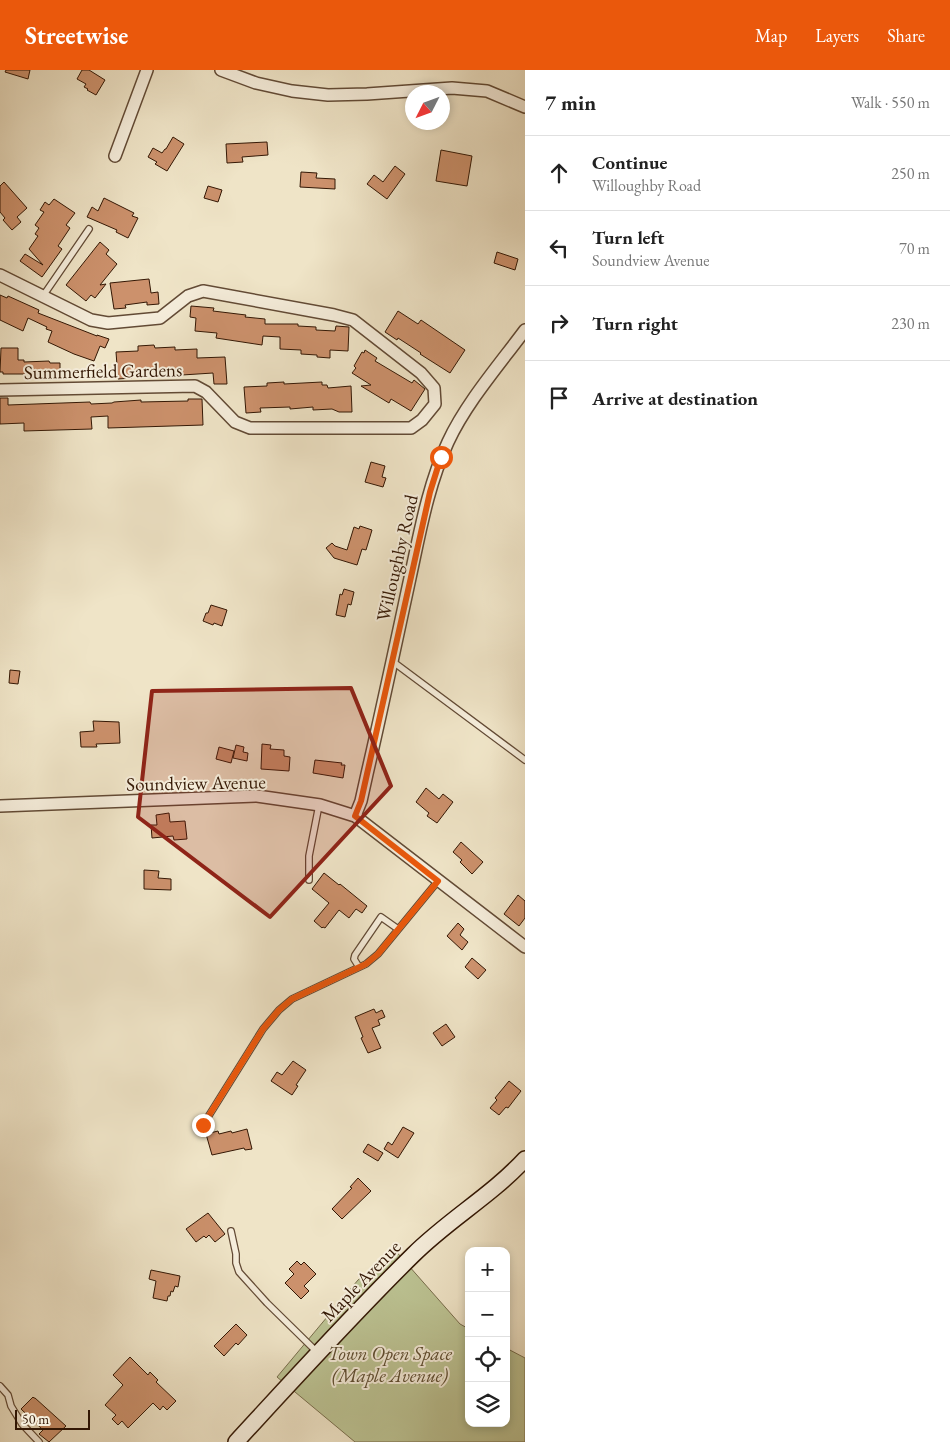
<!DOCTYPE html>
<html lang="en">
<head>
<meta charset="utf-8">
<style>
  body { margin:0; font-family:"EB Garamond",serif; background:#f6f6f6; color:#222 }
  .controls { position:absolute; right:15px; bottom:15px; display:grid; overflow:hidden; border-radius:10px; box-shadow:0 2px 8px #0003 }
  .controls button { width:45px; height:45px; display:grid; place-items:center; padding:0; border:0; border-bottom:1px solid #e0e0e0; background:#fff; color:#222; font:25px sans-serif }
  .compass { position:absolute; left:405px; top:15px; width:45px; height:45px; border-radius:50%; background:#fff; box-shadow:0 2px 8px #0003; rotate:228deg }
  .scale { position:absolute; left:15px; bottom:12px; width:75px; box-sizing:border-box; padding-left:5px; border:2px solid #331704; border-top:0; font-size:14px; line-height:18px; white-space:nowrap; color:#331704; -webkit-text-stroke:4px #f5eddb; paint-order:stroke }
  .stop { position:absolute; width:15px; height:15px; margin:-11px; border:4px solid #ea580c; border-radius:50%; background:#fff }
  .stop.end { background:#ea580c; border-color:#fff; box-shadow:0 1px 5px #0008 }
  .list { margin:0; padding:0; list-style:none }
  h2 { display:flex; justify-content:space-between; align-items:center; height:65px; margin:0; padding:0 20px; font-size:21px }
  h2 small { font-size:16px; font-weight:400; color:#767676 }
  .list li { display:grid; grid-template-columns:32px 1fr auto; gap:15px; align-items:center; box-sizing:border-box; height:75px; padding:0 20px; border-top:1px solid #e0e0e0 }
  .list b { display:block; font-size:19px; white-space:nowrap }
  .list p { margin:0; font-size:16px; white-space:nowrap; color:#767676 }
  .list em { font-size:16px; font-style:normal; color:#767676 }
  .icon { flex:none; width:28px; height:28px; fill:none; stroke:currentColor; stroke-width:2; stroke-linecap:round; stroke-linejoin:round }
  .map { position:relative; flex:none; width:525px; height:1372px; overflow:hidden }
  header { display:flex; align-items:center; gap:30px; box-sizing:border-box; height:70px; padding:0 25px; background:#ea580c; color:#fff }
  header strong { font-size:24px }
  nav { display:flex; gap:28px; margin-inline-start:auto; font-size:18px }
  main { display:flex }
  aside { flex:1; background:#fff }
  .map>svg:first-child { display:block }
</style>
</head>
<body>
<header>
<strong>Streetwise</strong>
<nav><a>Map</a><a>Layers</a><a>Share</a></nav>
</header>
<main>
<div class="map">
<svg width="525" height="1372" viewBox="0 0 525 1372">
  <rect width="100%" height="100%" fill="#efe4c7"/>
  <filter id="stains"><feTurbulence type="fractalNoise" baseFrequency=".004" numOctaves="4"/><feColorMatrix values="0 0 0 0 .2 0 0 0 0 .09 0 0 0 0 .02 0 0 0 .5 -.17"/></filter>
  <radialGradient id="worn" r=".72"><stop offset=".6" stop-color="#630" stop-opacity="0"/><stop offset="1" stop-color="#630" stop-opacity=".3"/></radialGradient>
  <!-- green -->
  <path fill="#bcc393" stroke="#786d4c" d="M394 1179 460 1254 469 1259V1353H506V1278L525 1288V1372H355L277 1307 358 1210Z"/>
  <!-- building -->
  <path fill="#cc916c" stroke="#331704" d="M6 0H30L28 9 5 2Z
    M82 0H89L105 10 96 25 87 20 88 19 84 17 86 14 77 9Z
    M173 67 184 74 167 101 155 94 157 92 148 87 153 78 162 83 165 79H166Z
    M267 72 268 85 242 87 243 92 227 93 226 74Z
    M441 80 472 86 467 116 436 111Z
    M395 96 405 104 387 129 367 114 374 105 383 112Z
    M301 102 317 103 316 108 335 109V119L300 117Z
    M4 112 27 138 17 147 21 152 12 160 3 150 5 148 0 142V116Z
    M208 116 222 120 218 132 204 128Z
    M104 128 134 143 132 146 138 148 128 168 116 162 117 160 87 147 92 137 98 141Z
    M54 129 75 143 66 155 70 158 58 176 62 179 42 207 20 191 25 184 43 195 29 179 38 166 35 164 39 158 35 155 44 142 40 140 45 132 49 135Z
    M100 172 109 180 106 184 117 194 100 215 106 214 95 228 91 225 86 231 66 215Z
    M497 182 518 189 515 200 494 193Z
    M149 209 151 223 158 222 159 234 147 235V232L125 235 126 238 114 239 110 213Z
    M0 225 7 228 8 226 39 240 38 243 97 266V265L109 269 105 278 100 276 94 291 74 284 48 272 52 261 46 259 47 257 28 248 23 261 0 250Z
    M191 236 214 238 213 241 246 245 245 247 265 249V254H298V256L316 257V260L335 261 336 256 349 257 348 281 330 280V288L317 287V285L301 284V280L280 279V267L263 266 262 275 216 268 217 263 195 261 196 248 190 247Z
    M398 241 418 254 421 250 465 280 450 303 420 284 421 283 398 268 397 270 385 262Z
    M154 275 155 278 175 277V280L197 279V288L225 287 227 314H214L213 303 182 305V302L161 303V300L131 301 132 308 118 309 116 282 138 281V276Z
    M1 278H18V290H24V292L49 291 50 293H60V304H3V302H0Z
    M365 280 377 288 375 291 412 313 414 310 425 319 411 341 391 329 389 333 361 316 371 315 352 303 356 298 354 296 362 282 364 283Z
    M284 312V314L322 312V315H327L328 318 351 316 352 342H339L332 339 313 340V337L290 339V337L260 338 261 342 246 343 244 317 267 316V313Z
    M0 328H8V335L90 332 91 334 112 333 114 332 141 330V332L188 331V329H202L203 355 108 358V346L91 347 92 359 24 361V353L0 354Z
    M371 392 385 396 382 407 386 408 383 417 365 412Z
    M360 456 372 460 366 480 362 479 357 495 334 488 326 478 332 473 335 476 347 480 354 457 359 459Z
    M344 519 354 522 351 535 348 534 345 547 336 545 340 524 342 525Z
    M211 535 227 540 222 556 214 553 213 555 203 551 206 543H208Z
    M10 600 20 601 18 614 9 613Z
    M93 651 119 652 120 673 96 674 97 677H81L80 662 94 661Z
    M262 674 271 675 270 679 284 680V686L290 687 289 701 261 699Z
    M236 675 244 677 243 682 248 683 247 691 233 688Z
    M219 677 234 681 231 693 216 689Z
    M315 690 342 693 341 695H345L343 708 313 703Z
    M426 718 439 729 443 724 453 732 437 753 427 746 429 743 416 732Z
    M169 743 170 752 185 751 187 769 174 770 173 766 152 768 151 755H157L156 745Z
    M461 772 483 792 472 804 460 792 462 790 453 782Z
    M144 800 159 801 158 808 171 809V820L144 819Z
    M324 803 339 815 340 814 367 836 362 843 356 839 349 848 339 840 325 858 323 857 322 858 314 851 329 833 312 819Z
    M518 825 525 831V848L519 856 504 844Z
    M458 853 464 859 460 865 468 872 462 880 447 866Z
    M472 888 486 900 478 909 465 897Z
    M374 939 376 943 382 940 385 947 378 950 380 955 372 958 381 978 368 983 361 968 363 967 355 947Z
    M446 954 455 967 442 976 433 963Z
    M293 991 306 1000 296 1015 298 1016 292 1025 271 1011 277 1002 282 1005Z
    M509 1011 521 1021 508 1038 506 1037 499 1045 490 1038 497 1030 495 1028Z
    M403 1057 414 1063 398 1088 384 1079 388 1072 392 1075Z
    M247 1059 252 1079 245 1080 244 1078 212 1085 206 1064 218 1061 219 1064 231 1061 232 1063Z
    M368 1074 383 1083 378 1091 363 1082Z
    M358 1108 371 1121 342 1149 332 1139 352 1118 350 1117Z
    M208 1143 225 1164 215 1172 209 1165 206 1168 204 1166 196 1172 186 1159Z
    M297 1191 301 1195 304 1192 316 1204 304 1216 309 1221 301 1229 285 1213 294 1204 289 1199Z
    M151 1200 180 1206 178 1217 175 1216 173 1222 171 1221 170 1226H168L167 1231 153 1228 156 1211 149 1209Z
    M236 1254 247 1265 238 1275 236 1273 224 1286 214 1276Z
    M130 1287 148 1305 150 1302 158 1310 156 1312 176 1331 167 1340 163 1336 160 1340 153 1333 128 1358 122 1351 118 1355 112 1349 116 1345 105 1335 123 1315 113 1305Z
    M33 1327 34 1328H35L66 1356 49 1372 39 1364 43 1360 21 1339Z"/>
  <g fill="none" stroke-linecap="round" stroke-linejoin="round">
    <!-- lane casing -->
    <g stroke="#624a35" stroke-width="8">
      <path id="lane" d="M43 226 89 159
        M392 591 525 690
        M309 810V786L319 735
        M359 897 354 889 355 885 381 847 398 859
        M203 1055 263 959 279 940 292 929 366 894 378 884 438 811
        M231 1161 236 1184V1193L239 1202 267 1233 317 1282
        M0 1316 8 1325 11 1336 22 1354 39 1372"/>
    </g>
    <!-- street casing -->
    <g stroke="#624a35" stroke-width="14">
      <path id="street" d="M221 0 256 13 292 21 328 25 367 24 452 18 487 21 525 37
        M115 86 147 0
        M0 205 91 250 108 253 160 248 188 226 203 221 334 245 353 250 421 303 434 318 435 334 422 350 411 358H250L235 352 206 322 195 316 0 320
        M0 736 257 726 320 735 355 746 525 877
        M355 746 361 731 367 704C382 639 396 573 410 508 420 462 428 415 448 372 466 333 499 295 525 260"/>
    </g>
    <!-- secondary casing -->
    <g stroke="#331704" stroke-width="18">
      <path id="secondary" d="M236 1372C294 1309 352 1245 413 1185 448 1150 492 1125 525 1089"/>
    </g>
    <!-- lane -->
    <use href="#lane" stroke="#f5eddb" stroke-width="5.5"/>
    <!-- street -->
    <use href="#street" stroke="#f5eddb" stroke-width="11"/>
    <!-- secondary -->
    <use href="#secondary" stroke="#f5eddb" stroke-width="15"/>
  </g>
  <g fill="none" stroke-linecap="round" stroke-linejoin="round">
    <!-- route -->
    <path stroke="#ea580c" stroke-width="6" d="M203 1055 263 959 279 940 292 929 366 894 378 884 438 811 355 746 361 731 367 704 430 422 441 387"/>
  </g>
  <!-- marked area -->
  <path fill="#8f2418" fill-opacity="0.2" stroke="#8f2418" stroke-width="4" stroke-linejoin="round" d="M351 618 391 716 270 847 138 747 152 621Z"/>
  <g text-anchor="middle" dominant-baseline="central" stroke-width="4" stroke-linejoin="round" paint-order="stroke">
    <!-- street labels -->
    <g font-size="19" fill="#331704" stroke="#f5eddb">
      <text transform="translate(103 301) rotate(-1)">Summerfield Gardens</text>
      <text transform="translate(397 488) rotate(-77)">Willoughby Road</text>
      <text transform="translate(196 713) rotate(-1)">Soundview Avenue</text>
      <text transform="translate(361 1211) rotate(-46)">Maple Avenue</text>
    </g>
    <!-- park labels -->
    <g font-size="19" font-style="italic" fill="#5c4b2f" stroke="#f5eddb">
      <text x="390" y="1283">Town Open Space<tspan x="390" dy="22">(Maple Avenue)</tspan></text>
    </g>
  </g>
  <rect width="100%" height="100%" filter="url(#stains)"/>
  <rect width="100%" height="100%" fill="url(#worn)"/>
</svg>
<div class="controls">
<button>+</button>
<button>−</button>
<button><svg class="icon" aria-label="locate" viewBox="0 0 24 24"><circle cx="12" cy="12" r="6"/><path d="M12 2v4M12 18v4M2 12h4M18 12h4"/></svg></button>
<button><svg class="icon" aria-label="layers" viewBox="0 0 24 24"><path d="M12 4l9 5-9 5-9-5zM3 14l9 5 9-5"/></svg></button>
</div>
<svg class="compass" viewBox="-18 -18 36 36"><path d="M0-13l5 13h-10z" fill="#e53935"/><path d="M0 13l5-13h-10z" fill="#767676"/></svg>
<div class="scale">50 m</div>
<div class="stop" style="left:441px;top:387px"></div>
<div class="stop end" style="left:203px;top:1055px"></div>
</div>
<aside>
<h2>7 min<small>Walk · 550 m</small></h2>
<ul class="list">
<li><svg class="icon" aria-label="ahead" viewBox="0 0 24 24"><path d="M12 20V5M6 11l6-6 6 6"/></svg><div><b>Continue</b><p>Willoughby Road</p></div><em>250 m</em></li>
<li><svg class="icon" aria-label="left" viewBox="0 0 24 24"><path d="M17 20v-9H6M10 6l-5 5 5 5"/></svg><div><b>Turn left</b><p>Soundview Avenue</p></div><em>70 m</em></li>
<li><svg class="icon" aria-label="right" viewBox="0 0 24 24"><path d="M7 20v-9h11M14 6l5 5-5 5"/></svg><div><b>Turn right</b></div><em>230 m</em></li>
<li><svg class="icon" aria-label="arrive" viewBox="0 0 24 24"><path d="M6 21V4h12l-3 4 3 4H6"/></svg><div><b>Arrive at destination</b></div></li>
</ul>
</aside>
</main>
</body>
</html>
